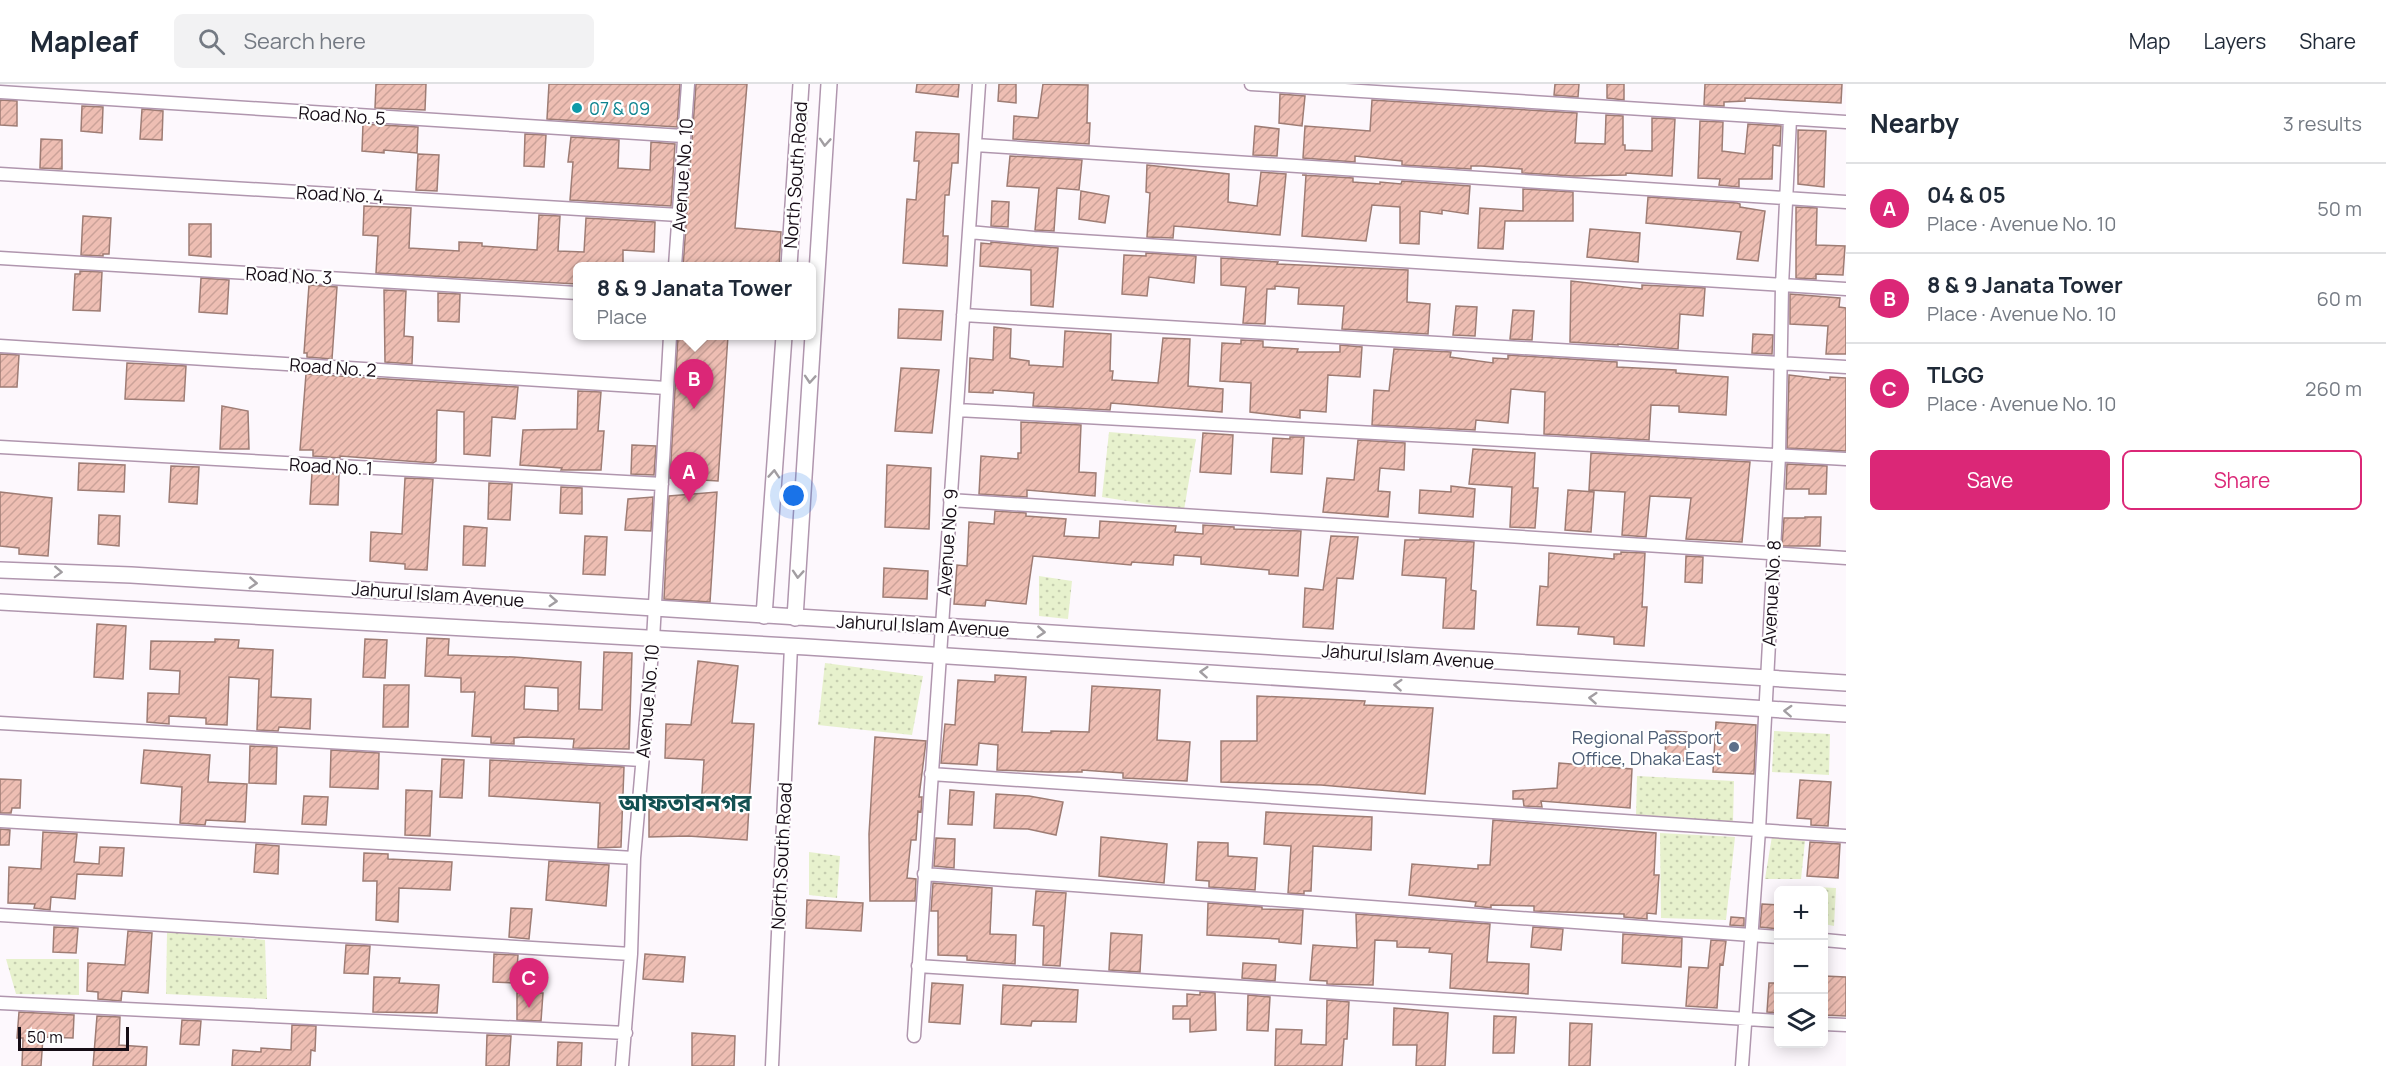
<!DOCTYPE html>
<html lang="en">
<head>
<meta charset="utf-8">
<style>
  body { margin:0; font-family:Manrope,"Noto Sans Bengali",sans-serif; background:#f2f2f3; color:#1f2937 }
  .controls { position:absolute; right:18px; bottom:18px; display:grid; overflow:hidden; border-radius:9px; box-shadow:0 3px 15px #0003 }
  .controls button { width:54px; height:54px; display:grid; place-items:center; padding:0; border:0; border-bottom:2px solid #e0e1e3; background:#fff; color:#1f2937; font:30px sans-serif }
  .scale { position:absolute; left:18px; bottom:15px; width:111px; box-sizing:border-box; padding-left:6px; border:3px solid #160d16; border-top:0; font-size:16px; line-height:21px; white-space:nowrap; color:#160d16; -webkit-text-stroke:4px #fff; paint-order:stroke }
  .you { position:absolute; left:794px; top:412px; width:21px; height:21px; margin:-15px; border:4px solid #fff; border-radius:50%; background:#1a73e8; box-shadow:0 0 0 9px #1a73e833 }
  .badge { display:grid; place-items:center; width:39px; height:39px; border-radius:50%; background:#db2777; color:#fff; font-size:20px; font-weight:700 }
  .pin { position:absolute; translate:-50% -50px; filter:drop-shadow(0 2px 3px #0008) }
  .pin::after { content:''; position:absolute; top:32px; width:21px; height:18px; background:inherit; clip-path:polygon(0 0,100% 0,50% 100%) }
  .popup { position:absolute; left:573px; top:178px; width:243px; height:78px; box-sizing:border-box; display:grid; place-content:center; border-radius:9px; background:#fff; filter:drop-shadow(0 2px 4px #0005); font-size:20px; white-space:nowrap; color:#747a83 }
  .popup b { font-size:22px; color:#1f2937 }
  .popup::after { content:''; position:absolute; left:50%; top:100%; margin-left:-12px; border:12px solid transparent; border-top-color:#fff }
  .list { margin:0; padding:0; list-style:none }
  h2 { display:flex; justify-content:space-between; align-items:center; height:78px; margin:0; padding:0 24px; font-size:26px }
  h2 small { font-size:20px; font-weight:400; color:#747a83 }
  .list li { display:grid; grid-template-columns:39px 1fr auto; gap:18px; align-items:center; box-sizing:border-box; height:90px; padding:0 24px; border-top:2px solid #e0e1e3 }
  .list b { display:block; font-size:22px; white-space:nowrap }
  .list p { margin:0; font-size:20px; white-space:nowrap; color:#747a83 }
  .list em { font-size:20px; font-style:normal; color:#747a83 }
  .actions { display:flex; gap:12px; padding:18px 24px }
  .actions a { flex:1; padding:14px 0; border:2px solid #db2777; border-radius:9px; text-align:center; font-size:21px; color:#db2777 }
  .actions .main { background:#db2777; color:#fff }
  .icon { flex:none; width:33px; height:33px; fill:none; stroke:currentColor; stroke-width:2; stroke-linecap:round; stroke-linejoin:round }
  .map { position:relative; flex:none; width:1846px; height:982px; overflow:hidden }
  header { display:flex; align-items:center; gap:36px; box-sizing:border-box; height:84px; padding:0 30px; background:#fff; border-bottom:2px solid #e0e1e3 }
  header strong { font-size:28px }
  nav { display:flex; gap:33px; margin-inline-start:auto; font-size:21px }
  .search { width:420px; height:54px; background:#f2f2f3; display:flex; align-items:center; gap:15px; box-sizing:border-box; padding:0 21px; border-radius:9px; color:#747a83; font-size:22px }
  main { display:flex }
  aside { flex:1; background:#fff }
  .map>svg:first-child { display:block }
</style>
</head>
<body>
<header>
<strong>Mapleaf</strong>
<div class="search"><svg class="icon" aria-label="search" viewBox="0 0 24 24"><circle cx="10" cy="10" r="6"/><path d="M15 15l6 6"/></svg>Search here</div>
<nav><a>Map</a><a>Layers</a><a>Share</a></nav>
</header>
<main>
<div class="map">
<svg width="1846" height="982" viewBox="0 0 1846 982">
  <defs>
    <pattern id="green-dots" width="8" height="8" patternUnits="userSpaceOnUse" patternTransform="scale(1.5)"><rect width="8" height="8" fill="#e7f1cd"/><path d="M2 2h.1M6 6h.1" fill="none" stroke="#c5cdaf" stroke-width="1.8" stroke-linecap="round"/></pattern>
    <pattern id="building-hatch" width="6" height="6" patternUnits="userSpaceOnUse" patternTransform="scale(1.5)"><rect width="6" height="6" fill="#eebeb3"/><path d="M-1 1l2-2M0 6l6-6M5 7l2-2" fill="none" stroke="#cba299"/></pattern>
  </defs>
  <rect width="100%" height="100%" fill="#fdf8fd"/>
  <!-- green -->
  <path fill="url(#green-dots)" d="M1109 348 1196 355 1184 426 1102 413Z
    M1039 492 1072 497 1068 535 1039 532Z
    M825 579 923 592 912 651 818 641Z
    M1774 647 1830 650 1829 691 1772 688Z
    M1637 692 1734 697 1733 738 1636 732Z
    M1660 749 1735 753 1726 836 1661 834Z
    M1772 752 1805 757 1801 795H1765Z
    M809 768 840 772 837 814 809 811Z
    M1815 803 1836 804 1834 842 1824 840V806H1815Z
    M167 848 265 856 267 915 166 910Z
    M6 875H79V911L16 910Z"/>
  <!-- building -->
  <path fill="url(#building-hatch)" stroke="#9e7c74" stroke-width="1.5" fill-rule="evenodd" d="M376 0H426L425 26 375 24Z
    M549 0H680L677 43 547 35Z
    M696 0H747L735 144 781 148 779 183H683Z
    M917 0H959L958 13 916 8Z
    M999 0H1016V19L998 17Z
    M1043 0 1088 1 1087 39H1090L1089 60 1013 55 1014 32 1038 34Z
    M1555 0H1579L1578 13 1554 11Z
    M1607 0H1624V16L1607 14Z
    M1705 0H1842L1841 19 1745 14V17L1724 18V22L1704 21Z
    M1280 10 1305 12 1302 42 1279 39Z
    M0 16 17 17V42L0 41Z
    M1372 16 1577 29 1575 59 1605 60 1606 31 1623 32V61H1625V66L1652 67V34L1675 35 1672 92 1626 89V91L1573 92 1522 89V85L1481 82H1471V85L1402 81V77L1355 72V78L1303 74 1305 42 1370 47Z
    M82 22 103 23 102 49 81 47Z
    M142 25 163 27 162 56 140 55Z
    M1700 37 1723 38 1722 67 1745 70 1748 40 1781 42 1780 62 1773 61 1772 95H1739V103L1719 101 1720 95 1698 94Z
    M363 40 418 43 417 69 384 66V69L362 67Z
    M1255 42 1279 45 1277 72 1253 71Z
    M1798 46 1826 47 1824 103 1798 100Z
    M916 48 959 50 958 79H952L949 111H945L943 152H948L947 182 903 179 907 115 916 116 919 77H914Z
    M525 50 546 51 544 83 524 82Z
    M571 53 619 56 618 84 650 86 651 58 675 60 671 122 570 116 573 78H568Z
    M41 55 62 56V85L40 84Z
    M418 70 439 71 437 107 416 106Z
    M1010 72 1082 76 1079 106 1057 104 1054 147 1035 146 1039 104 1007 102Z
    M1147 81 1229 90 1228 118 1257 122 1261 88 1286 90 1280 151 1174 142 1173 154 1147 153 1150 109 1146 108Z
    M1302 91 1353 94V98L1380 100V98L1401 100 1402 97 1470 102 1468 130 1442 126V130L1420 127 1419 160 1400 159V123L1372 121 1366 157 1302 152 1306 91Z
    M1523 105 1573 108V137H1505L1503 165 1478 164 1480 124 1523 127Z
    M1081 107 1109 112 1105 139 1079 135Z
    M1648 113 1737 119 1740 120V123L1765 127 1758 177 1737 175 1741 148 1646 139Z
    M992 117 1009 118 1008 143 991 142Z
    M364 122 411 124 409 164 459 167V158L482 159V162L537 166 539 131 560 132 558 167 584 168 586 134 655 138 654 168 623 166V183H577V200L376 189 378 152 363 151Z
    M1796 123 1817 124 1816 161 1845 162 1843 191 1816 190V195L1796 194Z
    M83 132 111 134 109 170H103V172L81 171Z
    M189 140H211V173L189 171Z
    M1590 145 1640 149 1638 178 1587 173Z
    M991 158 1058 164 1053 223 1031 221V186L980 182 981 159 991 160Z
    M1146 169 1196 172 1194 199 1149 193 1147 212 1122 210 1124 171 1146 172Z
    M1221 174 1278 178 1277 180 1300 181 1408 186 1407 218 1430 220 1428 250 1342 245 1344 222 1298 220 1299 204 1275 202V205H1267L1265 240 1243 239 1246 203 1221 201Z
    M80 187 102 188 100 227 73 226 75 190H80Z
    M201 194 229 196 227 230 199 228Z
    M1571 197 1642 205V201L1705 204 1703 232 1680 230 1678 265 1618 260V261L1570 258Z
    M309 201 337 203 332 275 307 273V269H304Z
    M384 206 406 207 404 252 413 253 412 280 385 278Z
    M438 209 460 210 459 238 438 237Z
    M1790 210 1840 214 1839 223 1846 224V270H1826L1828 242 1790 240Z
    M1456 222 1477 223 1475 252 1453 251Z
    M899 225 943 227 941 256 898 254Z
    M1513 226 1534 227 1532 256 1510 255Z
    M994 243 1011 245 1010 274 1029 277V281L1063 283 1065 247 1111 250 1110 287H1113L1112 296 1158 299 1163 254 1190 255 1188 302 1223 305 1222 328 1111 319 1110 326 1033 322 1034 309 993 306V309L969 308 970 274 993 276Z
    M1753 250 1773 251 1772 270 1752 269Z
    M678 252H728L718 397 670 394Z
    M1241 256 1263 257V263L1298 265 1297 268H1340V261L1362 263 1360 293 1328 291 1326 328 1300 326V334L1250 328 1251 299 1220 297 1222 259 1241 260Z
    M1394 265 1451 268 1450 273 1493 279V274L1508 275V271L1617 278V283L1676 286V289L1728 293 1726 331 1679 328V322L1651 321 1649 356 1544 350 1545 308 1511 305 1508 339 1476 336 1475 346 1372 341 1374 306 1389 307Z
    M0 270 19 271 17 303H0Z
    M127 279 186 282 184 317 125 315Z
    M901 284 939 286 932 349 895 347Z
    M306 290 518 303 515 335 492 333 490 372 464 370V328L437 326 436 377 433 379 340 372V374L313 372V366H300Z
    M1789 291 1830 296V293L1846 294V367L1787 364Z
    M578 307 601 308 598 347H604L601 386H561L562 384 520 381 523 346 577 345Z
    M222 322 248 327 249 365H220Z
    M1021 338 1081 341 1079 388 1096 389 1095 412 1027 406V413L979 410 981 372 1018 375V369H1021Z
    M1203 349 1233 351 1231 390 1200 388Z
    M1290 353H1304L1302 390 1271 388 1273 354 1290 355Z
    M1358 356 1405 359 1404 386 1380 384 1378 407 1390 408 1388 433 1323 428 1327 394 1354 396Z
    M632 361 656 362 654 391 631 390Z
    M1473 365 1535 369 1533 404H1538L1535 444 1510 443 1512 403 1469 400Z
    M1591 369 1750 378 1742 458 1686 455 1691 414 1650 412 1646 453 1622 451 1625 408 1589 406Z
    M79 379 125 381 124 408 78 406Z
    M1787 380 1827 382 1826 410H1809V405H1786Z
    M887 381 931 384 929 445 885 443Z
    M171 382 199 383 197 420 169 418Z
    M312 389 339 390 338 421 310 420Z
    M405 394 433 395 427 486 405 485V480L370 477 371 448 402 450Z
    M489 399 512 400 510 436 488 435Z
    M1451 402 1475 405 1473 433 1419 429 1420 406 1451 408Z
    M561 403 582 404V430L560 429Z
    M1568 406 1594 408 1591 448 1565 446Z
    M0 408 52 414 48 472 19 470V464L0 462Z
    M717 408 710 518 664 515 669 412Z
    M653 413 651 447 625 446 628 415Z
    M995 427 1026 429V432L1066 435 1064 452 1099 454 1100 437 1176 442 1175 448 1203 450V441L1234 443V445L1301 447 1298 492 1269 490V486L1201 480V473L1174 471 1173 481 1132 478 1131 481 1033 472 1026 520 986 516 985 522 954 520 957 481 967 482 969 438 994 440Z
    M99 431 120 432 119 462 98 460Z
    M1805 433H1821L1820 462H1782L1784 434H1805Z
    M464 442 487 444 485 482 463 481Z
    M585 452 607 453 605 491 583 490Z
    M1331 452 1358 453 1353 495 1337 494 1333 545 1303 543 1305 504 1323 506Z
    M1420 455 1474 458 1471 506 1476 507 1474 545 1443 544 1446 494 1402 491 1405 456H1420Z
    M1621 468 1645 469 1642 523H1647L1644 562 1614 560V553L1578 550 1579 543 1537 541 1540 502 1548 503 1549 469 1614 475V470H1621Z
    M1686 472 1703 473 1702 499 1685 498Z
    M884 484 928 487 927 515 883 513Z
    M97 540 126 542 123 595 94 593Z
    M427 554 449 555 448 571 514 573 581 578 579 625 602 626 604 568 632 569 629 665 573 664 574 655 523 653 514 654V660L491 659V653L472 652 475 608H461V594L425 592ZM525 602 558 604V627L524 625Z
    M215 555 239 556 238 564 273 566 271 613 311 615 310 645 279 643 278 647 257 646 259 595 229 593 227 641 206 640V634L169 632V640L147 638 148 609 179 610 180 587 150 585 151 557 215 558Z
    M365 555 387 556 385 594 363 593Z
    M698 577 738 582 732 639 754 640 747 756 688 752 649 753V724L701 725 704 676 665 674 666 640 691 641Z
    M995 591 1026 593 1022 648 1051 649V647L1089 648 1092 602 1160 606 1157 656 1190 658 1187 697 1123 694V689L1082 686V688H1048L997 686 998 661 979 659 977 681 941 679 945 640 955 641 958 596 995 598Z
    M384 601H409L408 643H383Z
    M1257 612 1365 617 1364 621 1433 624 1425 710 1321 701 1221 698V657H1257Z
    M1716 638 1756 641 1754 690 1713 688Z
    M1666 647 1687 648 1686 677 1665 676Z
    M875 653 926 657 919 713H922L921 728 918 727 916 756H911L907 794 916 795 915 817H870L869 750Z
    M250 662 277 663 276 700 249 699Z
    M144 666 210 671 208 698 247 700 245 738 206 736 205 741 180 739 182 703 141 699Z
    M331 666 379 669 378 705 330 703Z
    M442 675 464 676 462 714 440 713Z
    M490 676 624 683 621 763 598 764 600 719 489 712Z
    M1559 679 1632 685 1630 724 1541 717 1542 723 1524 722 1523 715H1513V707L1557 704Z
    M0 695 21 696 20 724H12L11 729H0Z
    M1800 696 1831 698 1828 742 1811 741V735L1797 734Z
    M406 706 432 707 430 752 405 751Z
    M950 706 974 708 972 741 948 740Z
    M996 710 1029 712 1063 718 1056 751 1028 745 994 744Z
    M304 712 328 713 326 741 302 740Z
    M1266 728 1372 733 1371 766 1313 762 1311 807H1304V810L1288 809 1291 762 1264 760Z
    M1493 736 1656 749 1654 791H1659L1656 830 1647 829V835L1624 833V830L1534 827V822L1491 821V824L1475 822 1476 818 1409 811 1412 780 1478 785V781H1490Z
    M0 745 10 746 9 761H0Z
    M43 748 77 750 74 778 99 780 100 763 124 764 122 792 77 790 75 815 51 813 50 826 34 824 35 820 8 819 9 783 41 785Z
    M1101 753 1167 760 1164 799 1099 792Z
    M936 754 955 755 954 784 934 782Z
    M1198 758 1228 759V772L1257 774 1255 806 1209 803V797L1196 796Z
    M1810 758 1840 760 1838 794 1807 792Z
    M256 760 279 762 278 790 254 788Z
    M364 769 388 770V775L452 778 450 806 399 804 398 838 376 836 377 797H363Z
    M549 777 609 781 606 822 546 816Z
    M933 799 992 804 990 850 1016 851 1015 880 967 876V872L938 871V827H931Z
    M1036 807 1066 809 1060 882 1043 881 1044 842 1033 841Z
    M807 816 863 819 861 847 806 844Z
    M1208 819 1262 823V825L1303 826 1301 860 1279 858V855L1207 851Z
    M1762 820 1779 821V845L1760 843Z
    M511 824 532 825 529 855 509 853Z
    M1356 830 1490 840 1487 878 1529 880 1528 910 1450 904 1452 870 1429 868 1430 864 1397 863V857L1375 856 1373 901 1327 900V897L1310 896 1313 861 1357 864Z
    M1731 833 1744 834V842L1730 841Z
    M54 843 78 844 76 869 53 868Z
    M1533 843 1563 845 1561 866 1531 863Z
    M128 847 152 849 148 909 122 907 121 917 98 915V908L87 907 88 879 125 881Z
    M1111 849 1142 851 1140 888 1109 886Z
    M1623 850 1682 854 1681 883 1622 879Z
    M1711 856 1726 857 1723 881 1720 880 1717 924 1686 922 1689 883 1708 884Z
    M346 861 370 862 368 890 344 889Z
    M494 870 518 871 516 899 493 898Z
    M645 870 685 873 683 898 643 895Z
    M1243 879 1276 881 1275 897 1242 894Z
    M1824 892 1846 893V932L1824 931Z
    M374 893 400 894 399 899 439 901 437 929 373 928Z
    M932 899 963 901 960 940 929 938Z
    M1769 899H1779V929L1767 928Z
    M1003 901 1078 906 1076 938 1032 937 1031 942 1001 940Z
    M1200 908 1215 909 1216 946 1190 948V935H1173V922H1187V910L1200 911Z
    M517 909H543L541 937 517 936Z
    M1248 911 1270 913 1268 947 1247 946Z
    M1327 916 1349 918 1347 955H1344L1342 982H1275L1276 945 1302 946 1301 960 1326 961Z
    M1394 924 1448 929 1445 982H1416L1417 961H1393Z
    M19 928 74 931 73 954 43 953 41 982H22L23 954H17Z
    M97 932 120 933 119 961 147 963 146 982H93Z
    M1494 932 1516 933 1514 969H1493Z
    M182 936 201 937 199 961 180 960Z
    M1570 939 1592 940 1590 982H1569Z
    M292 941 316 942 315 967 311 966 310 982H232L233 966 261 968V964L291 966Z
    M692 949 735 952 734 982H692Z
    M487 951 511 952 509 982H486Z
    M558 958 582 959 581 982H557Z"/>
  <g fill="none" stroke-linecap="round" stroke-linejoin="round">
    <!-- minor casing -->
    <g stroke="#b096ae" stroke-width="15">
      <path id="minor" d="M1251 0 1846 38
        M0 8 683 52
        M975 61 1846 118
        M0 90 679 131
        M969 148 1034 154 1846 205
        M0 174 577 209
        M675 182 688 0
        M963 231 1846 283
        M0 262 666 304
        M957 326 1846 375
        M0 363 662 400
        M950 416 1846 474
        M0 639 642 676
        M931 690 1846 752
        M0 737 634 774
        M924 790 1778 853
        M0 831 631 870
        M1824 856 1846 858
        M918 882 1778 937
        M0 919 626 949
        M1824 940 1846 941
        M914 952 979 0
        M622 982 631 870 634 774 653 556 670 252
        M772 982 791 562
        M1742 982 1759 746 1779 372 1782 202 1790 35"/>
    </g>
    <!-- tertiary casing -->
    <g stroke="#b096ae" stroke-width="18">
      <path id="tertiary" d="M789 182 801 0
        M0 486 131 491 1846 599
        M0 518 807 563 1846 630
        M764 532 784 252
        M795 534 829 0"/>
    </g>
    <!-- minor -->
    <use href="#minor" stroke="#fff" stroke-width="12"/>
    <!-- tertiary -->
    <use href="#tertiary" stroke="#fff" stroke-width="15"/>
  </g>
  <!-- one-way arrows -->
  <defs><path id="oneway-chevron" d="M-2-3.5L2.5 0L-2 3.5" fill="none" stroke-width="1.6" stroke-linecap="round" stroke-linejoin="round" transform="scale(1.5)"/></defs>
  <g stroke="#a29ea2">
    <use href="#oneway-chevron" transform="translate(825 58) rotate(94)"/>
    <use href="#oneway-chevron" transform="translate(810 295) rotate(94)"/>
    <use href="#oneway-chevron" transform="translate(774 390) rotate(-86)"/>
    <use href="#oneway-chevron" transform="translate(58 488) rotate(2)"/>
    <use href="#oneway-chevron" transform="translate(798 490) rotate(94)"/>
    <use href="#oneway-chevron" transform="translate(253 499) rotate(4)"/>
    <use href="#oneway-chevron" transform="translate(553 517) rotate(4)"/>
    <use href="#oneway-chevron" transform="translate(1041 548) rotate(4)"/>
    <use href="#oneway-chevron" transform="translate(1204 588) rotate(-176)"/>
    <use href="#oneway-chevron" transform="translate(1398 601) rotate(-176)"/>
    <use href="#oneway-chevron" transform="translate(1593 614) rotate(-176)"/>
    <use href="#oneway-chevron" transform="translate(1788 627) rotate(-177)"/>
  </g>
  <!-- markers -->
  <circle fill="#0f9aa8" stroke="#fff" stroke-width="2" cx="577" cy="24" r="6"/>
  <circle fill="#5c6f8a" stroke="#fff" stroke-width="2" cx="1734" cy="663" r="6"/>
  <g text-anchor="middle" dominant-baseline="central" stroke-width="4.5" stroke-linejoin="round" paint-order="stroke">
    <!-- culture labels -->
    <g font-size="18" fill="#0d838f" stroke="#fff" text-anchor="start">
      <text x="589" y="24">07 &amp; 09</text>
    </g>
    <!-- street labels -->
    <g font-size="18" fill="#160d16" stroke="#fff">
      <text transform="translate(342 31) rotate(4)">Road No. 5</text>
      <text transform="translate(682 91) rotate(-86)">Avenue No. 10</text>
      <text transform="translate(795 91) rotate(-86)">North South Road</text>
      <text transform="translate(340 110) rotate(3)">Road No. 4</text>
      <text transform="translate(289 191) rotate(3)">Road No. 3</text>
      <text transform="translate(333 283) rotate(4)">Road No. 2</text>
      <text transform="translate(331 382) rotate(3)">Road No. 1</text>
      <text transform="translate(947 458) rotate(-86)">Avenue No. 9</text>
      <text transform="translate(1771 509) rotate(-87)">Avenue No. 8</text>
      <text transform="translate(438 510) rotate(4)">Jahurul Islam Avenue</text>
      <text transform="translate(923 541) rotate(3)">Jahurul Islam Avenue</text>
      <text transform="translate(1408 572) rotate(4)">Jahurul Islam Avenue</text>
      <text transform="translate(647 617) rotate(-85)">Avenue No. 10</text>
      <text transform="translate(781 772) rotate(-87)">North South Road</text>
    </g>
    <!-- service labels -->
    <g font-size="18" fill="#4e5e75" stroke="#fff" text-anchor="end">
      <text x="1722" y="653">Regional Passport<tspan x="1722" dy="21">Office, Dhaka East</tspan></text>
    </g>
    <!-- district labels -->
    <g font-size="24" font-weight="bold" fill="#135152" stroke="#fff">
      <text x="685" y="717">আফতাবনগর</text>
    </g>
  </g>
</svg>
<div class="controls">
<button>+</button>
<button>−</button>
<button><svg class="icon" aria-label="layers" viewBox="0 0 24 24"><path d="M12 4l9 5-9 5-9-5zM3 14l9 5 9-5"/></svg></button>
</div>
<div class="scale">50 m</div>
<div class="you"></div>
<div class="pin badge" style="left:689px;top:418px">A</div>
<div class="pin badge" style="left:694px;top:325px">B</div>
<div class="popup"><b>8 &amp; 9 Janata Tower</b>Place</div>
<div class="pin badge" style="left:529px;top:924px">C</div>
</div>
<aside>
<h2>Nearby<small>3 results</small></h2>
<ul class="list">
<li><span class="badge">A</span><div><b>04 &amp; 05</b><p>Place · Avenue No. 10</p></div><em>50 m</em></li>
<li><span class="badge">B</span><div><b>8 &amp; 9 Janata Tower</b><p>Place · Avenue No. 10</p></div><em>60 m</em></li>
<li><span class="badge">C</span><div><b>TLGG</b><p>Place · Avenue No. 10</p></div><em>260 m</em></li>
</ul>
<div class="actions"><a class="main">Save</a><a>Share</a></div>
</aside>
</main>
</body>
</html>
